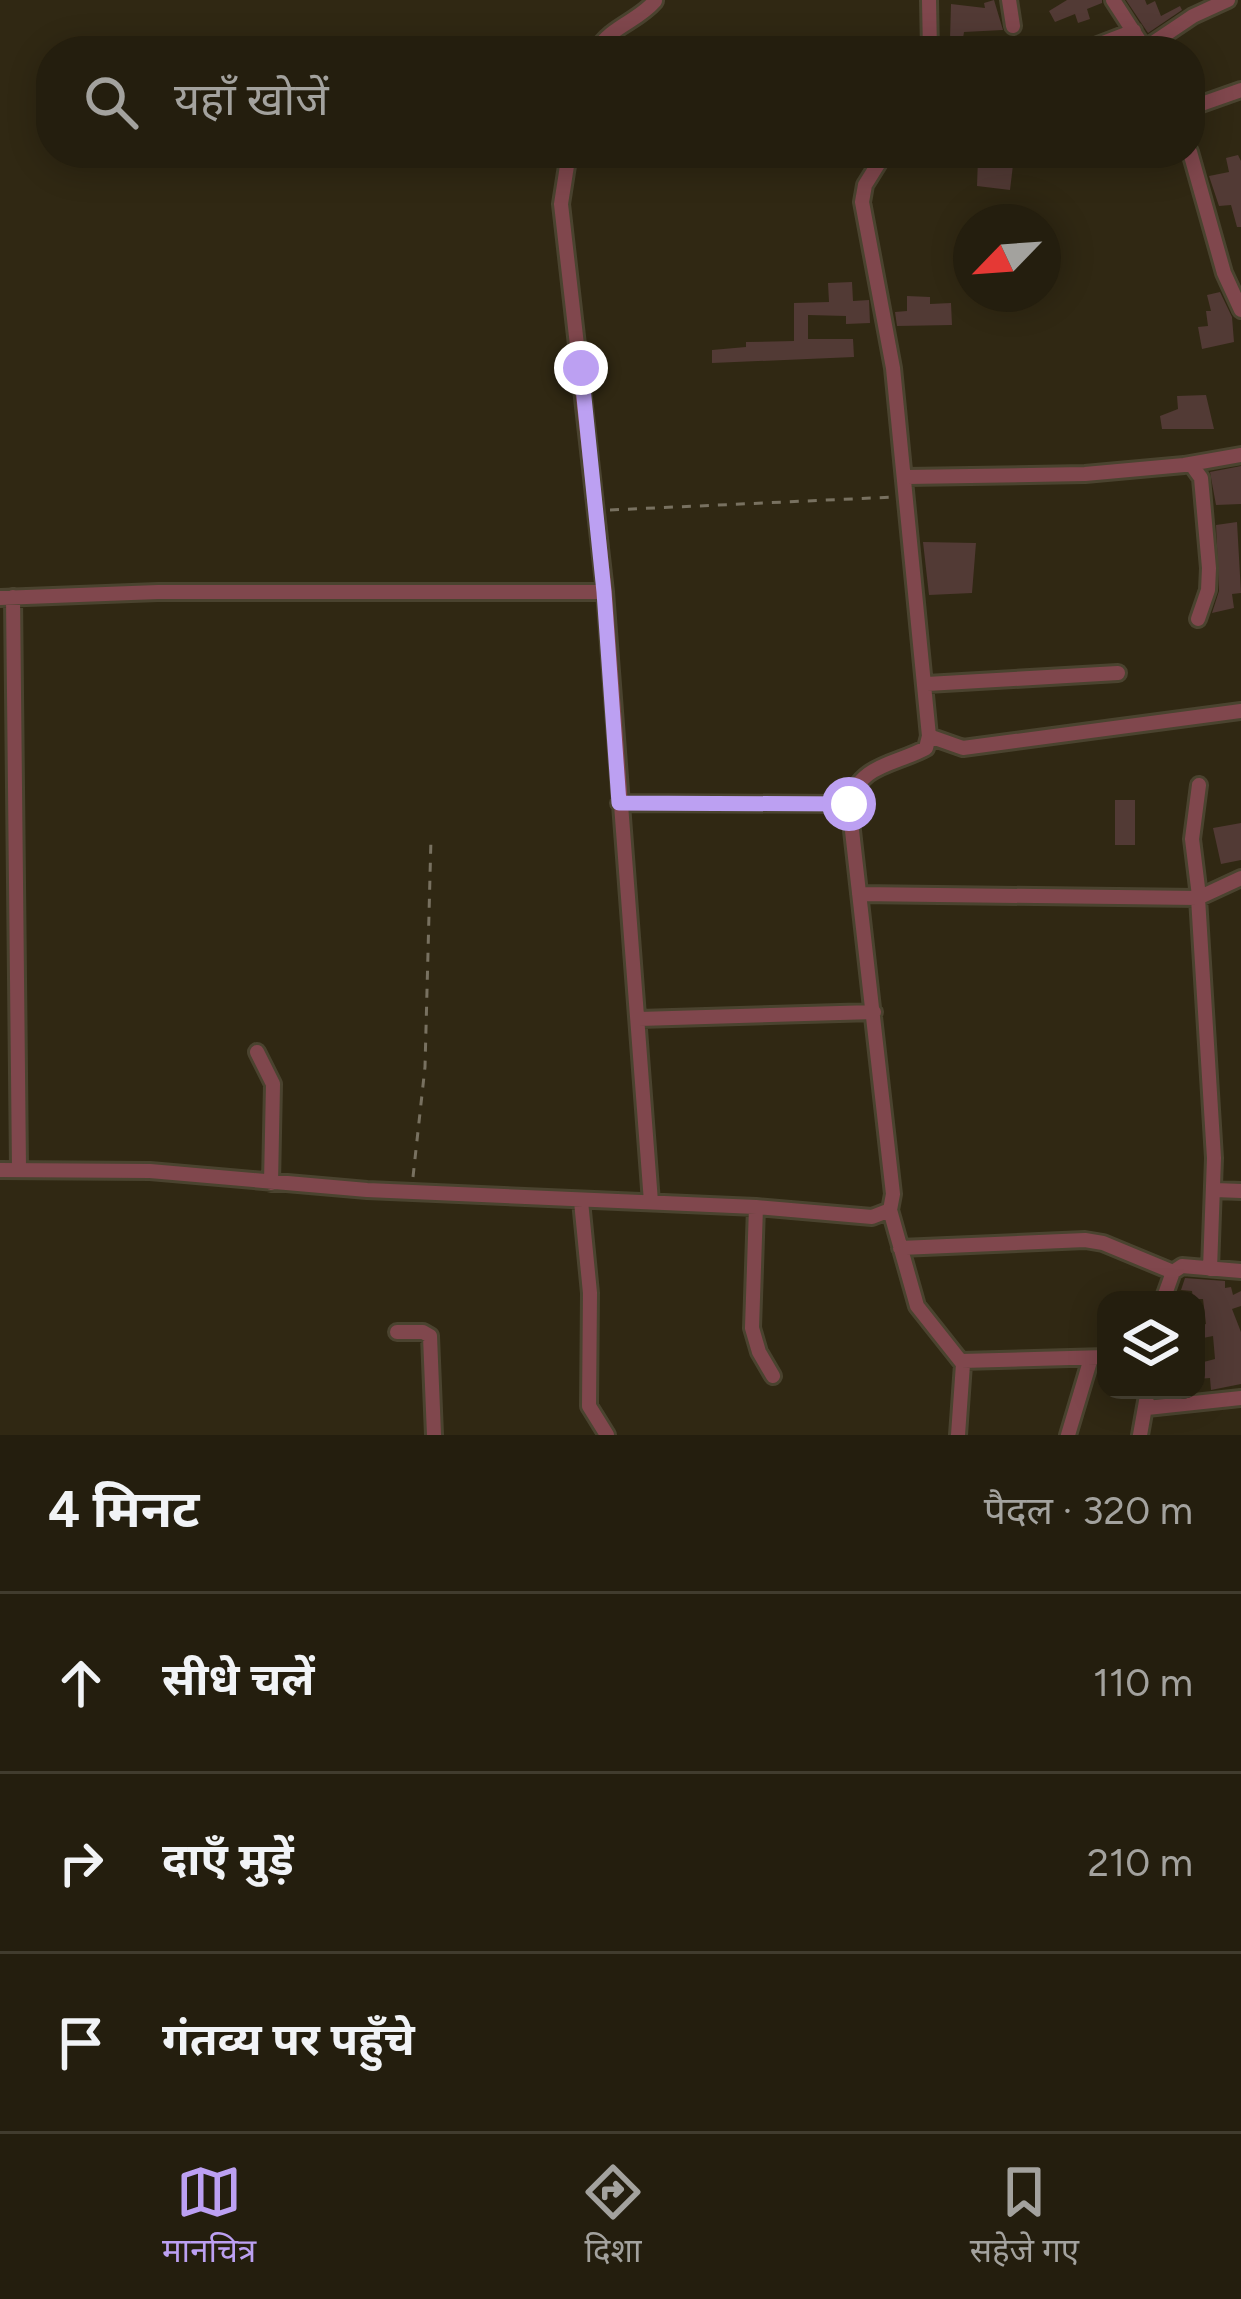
<!DOCTYPE html>
<html lang="hi">
<head>
<meta charset="utf-8">
<style>
  body { margin:0; font-family:Figtree,"Noto Sans Devanagari",sans-serif; background:#302b1c; color:#f1f3f6 }
  .controls { position:absolute; right:36px; bottom:36px; display:grid; overflow:hidden; border-radius:24px; box-shadow:0 6px 30px #0003 }
  .controls button { width:108px; height:108px; display:grid; place-items:center; padding:0; border:0; border-bottom:3px solid #413c2e; background:#241e0e; color:#f1f3f6; font:60px sans-serif }
  .compass { position:absolute; left:953px; top:204px; width:108px; height:108px; border-radius:50%; background:#241e0e; box-shadow:0 6px 30px #0003; rotate:245deg }
  .stop { position:absolute; width:36px; height:36px; margin:-27px; border:9px solid #bca0f2; border-radius:50%; background:#fff }
  .stop.end { background:#bca0f2; border-color:#fff; box-shadow:0 3px 12px #0008 }
  .list { margin:0; padding:0; list-style:none }
  h2 { display:flex; justify-content:space-between; align-items:center; height:156px; margin:0; padding:0 48px; font-size:51px }
  h2 small { font-size:39px; font-weight:400; color:#a3a29e }
  .list li { display:grid; grid-template-columns:78px 1fr auto; gap:36px; align-items:center; box-sizing:border-box; height:180px; padding:0 48px; border-top:3px solid #413c2e }
  .list b { display:block; font-size:45px; white-space:nowrap }
  .list em { font-size:39px; font-style:normal; color:#a3a29e }
  .icon { flex:none; width:66px; height:66px; fill:none; stroke:currentColor; stroke-width:2; stroke-linecap:round; stroke-linejoin:round }
  .map { position:relative; flex:none; width:1241px; height:1435px; overflow:hidden }
  .search { position:absolute; background:#241e0e; box-shadow:0 6px 30px #0003; left:36px; right:36px; top:36px; height:132px; display:flex; align-items:center; gap:30px; box-sizing:border-box; padding:0 42px; border-radius:48px; color:#a3a29e; font-size:45px }
  .sheet { height:696px; background:#241e0e }
  nav { display:flex; justify-content:space-around; align-items:center; box-sizing:border-box; height:168px; border-top:3px solid #413c2e; background:#241e0e; font-size:33px; color:#a3a29e }
  nav a { display:grid; justify-items:center; gap:6px }
  nav .on { color:#bca0f2 }
  .map>svg:first-child { display:block }
</style>
</head>
<body>
<div class="map">
<svg width="1241" height="1435" viewBox="0 0 1241 1435">
  <rect width="100%" height="100%" fill="#302813"/>
  <!-- building -->
  <path fill="#523a35" d="M994 0 1003 30 964 32 961 51H946L950 39 951 4 985 8 984 3Z
    M1067 0H1102V3L1087 9 1090 19 1078 23 1075 14 1055 22 1049 11Z
    M1126 0H1145L1147 5 1155 1 1161 16 1180 6 1182 10 1148 33Z
    M1238 155 1241 161V227H1237L1231 205 1219 206 1209 176 1229 172 1226 158Z
    M978 158 1013 165 1010 190 977 186Z
    M852 282 853 301 869 300 870 323 846 324V316L808 315V339H853L854 357 712 363V350L746 347V342L794 341V303L829 302 828 283Z
    M1220 292 1232 317 1234 342 1202 349 1198 327 1208 326 1206 311H1211L1207 295Z
    M907 296 930 297V304L951 303 952 325 897 326 895 312 907 311Z
    M1206 395 1214 429H1162L1160 416 1178 409 1177 396Z
    M1241 466V504L1216 505 1210 472Z
    M1237 522 1241 593 1232 594 1234 608 1212 613 1219 591 1216 525Z
    M923 542 976 543 972 593 929 595Z
    M1115 800H1135V845H1115Z
    M1241 823V860L1221 864 1213 828Z
    M1185 1278 1225 1281V1288L1231 1287 1233 1295 1241 1291V1306L1232 1309 1241 1332V1384L1211 1390 1210 1378 1197 1379 1196 1364 1215 1359 1213 1336 1198 1339 1196 1326 1206 1324 1203 1299H1193L1192 1291 1181 1290Z"/>
  <g fill="none" stroke-linecap="round" stroke-linejoin="round">
    <!-- minor casing -->
    <g stroke="#4a432f" stroke-width="20">
      <path id="minor" d="M929 0 930 51
        M1009 0 1013 26
        M1113 0 1146 51
        M1144 49 1193 16 1228 0
        M596 51C611 26 637 22 655 1
        M1082 51 1134 31
        M1190 108 1241 90
        M1190 152 1224 273 1241 310
        M569 153 561 204 605 592 651 1202
        M1191 464 1201 478 1209 568 1208 590 1198 619
        M907 477 1085 474 1184 465 1241 455
        M13 597 19 1168
        M0 598 158 592H605
        M927 684 1118 673
        M929 736 963 748 1241 711
        M619 803 849 804
        M859 894 1198 898 1241 878
        M1199 896 1192 839 1199 785
        M1198 898 1214 1158 1210 1269
        M639 1019 874 1012
        M257 1052 273 1084 271 1183
        M0 1170 150 1171 367 1190 756 1207 872 1217 890 1210 893 1194 849 804C859 764 895 765 926 748L929 736 893 368 862 202 865 185 885 153
        M1215 1190 1241 1191
        M581 1201 590 1293 589 1406 607 1435
        M756 1207 752 1328 759 1352 773 1376
        M890 1210 917 1306 963 1364 958 1435
        M900 1248 1085 1240 1103 1243 1173 1272
        M1163 1300 1173 1272 1182 1266 1241 1271
        M397 1332H423L430 1336 434 1435
        M961 1361 1106 1357
        M1147 1408 1241 1398
        M1068 1435 1091 1358
        M1140 1435 1148 1390"/>
    </g>
    <!-- path -->
    <path stroke="#787160" stroke-width="3" stroke-dasharray="9 9" stroke-linecap="butt" d="M610 510 894 497
      M413 1177 425 1067 431 838"/>
    <!-- minor -->
    <use href="#minor" stroke="#80474d" stroke-width="14"/>
  </g>
  <g fill="none" stroke-linecap="round" stroke-linejoin="round">
    <!-- route -->
    <path stroke="#bca0f2" stroke-width="15" d="M581 368 604 592 619 803 849 804"/>
  </g>
</svg>
<div class="controls">
<button><svg class="icon" aria-label="layers" viewBox="0 0 24 24"><path d="M12 4l9 5-9 5-9-5zM3 14l9 5 9-5"/></svg></button>
</div>
<svg class="compass" viewBox="-18 -18 36 36"><path d="M0-13l5 13h-10z" fill="#e53935"/><path d="M0 13l5-13h-10z" fill="#a3a29e"/></svg>
<div class="stop" style="left:849px;top:804px"></div>
<div class="stop end" style="left:581px;top:368px"></div>
<div class="search"><svg class="icon" aria-label="search" viewBox="0 0 24 24"><circle cx="10" cy="10" r="6"/><path d="M15 15l6 6"/></svg>यहाँ खोजें</div>
</div>
<section class="sheet">
<h2>4 मिनट<small>पैदल · 320 m</small></h2>
<ul class="list">
<li><svg class="icon" aria-label="ahead" viewBox="0 0 24 24"><path d="M12 20V5M6 11l6-6 6 6"/></svg><div><b>सीधे चलें</b></div><em>110 m</em></li>
<li><svg class="icon" aria-label="right" viewBox="0 0 24 24"><path d="M7 20v-9h11M14 6l5 5-5 5"/></svg><div><b>दाएँ मुड़ें</b></div><em>210 m</em></li>
<li><svg class="icon" aria-label="arrive" viewBox="0 0 24 24"><path d="M6 21V4h12l-3 4 3 4H6"/></svg><div><b>गंतव्य पर पहुँचे</b></div></li>
</ul>
</section>
<nav>
<a class="on"><svg class="icon" aria-label="map" viewBox="0 0 24 24"><path d="M3 6l6-2 6 2 6-2v14l-6 2-6-2-6 2zM9 4v14M15 6v14"/></svg>मानचित्र</a>
<a><svg class="icon" aria-label="directions" viewBox="0 0 24 24"><path d="M12 3l9 9-9 9-9-9zM9 14v-3h6M13 9l2 2-2 2"/></svg>दिशा</a>
<a><svg class="icon" aria-label="saved" viewBox="0 0 24 24"><path d="M7 4h10v16l-5-4-5 4z"/></svg>सहेजे गए</a>
</nav>
</body>
</html>
